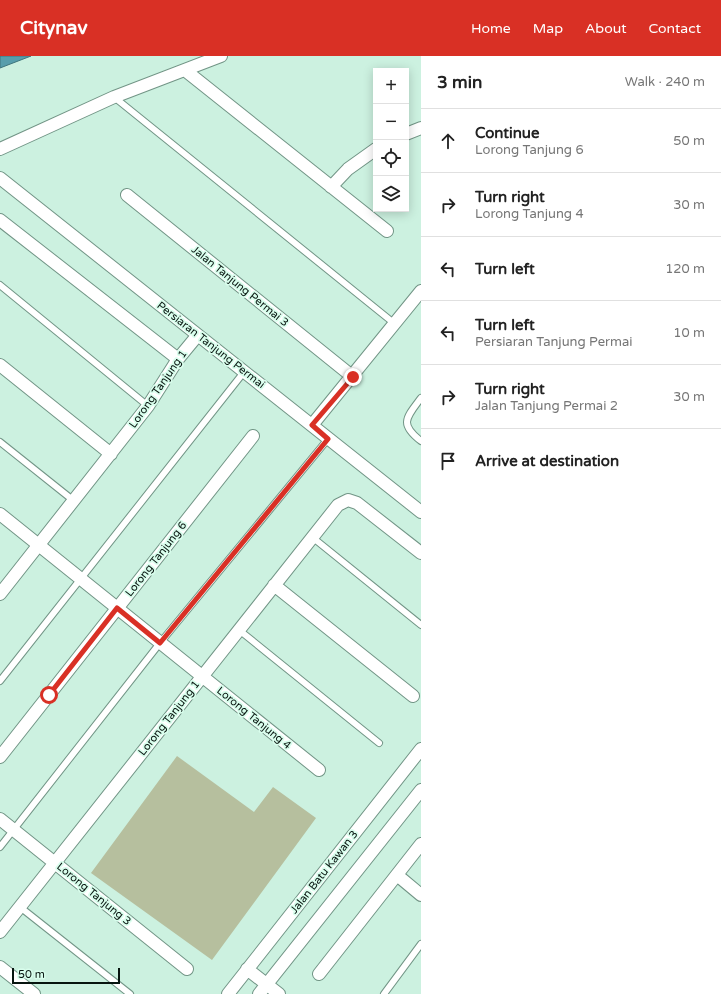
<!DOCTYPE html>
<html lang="en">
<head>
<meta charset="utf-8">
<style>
  body { margin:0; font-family:"Varela Round",sans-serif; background:#f2f2f2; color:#222 }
  .controls { position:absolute; right:12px; top:12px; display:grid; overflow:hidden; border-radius:0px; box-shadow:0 2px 10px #0003 }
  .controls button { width:36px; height:36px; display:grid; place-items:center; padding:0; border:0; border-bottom:1px solid #e0e0e0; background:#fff; color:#222; font:20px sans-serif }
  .scale { position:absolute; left:12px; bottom:10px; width:108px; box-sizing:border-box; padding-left:4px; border:2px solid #07140f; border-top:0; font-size:11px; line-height:14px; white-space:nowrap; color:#07140f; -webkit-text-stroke:3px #d9feed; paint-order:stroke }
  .stop { position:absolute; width:12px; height:12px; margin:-9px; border:3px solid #d93025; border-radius:50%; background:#fff }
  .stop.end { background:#d93025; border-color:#fff; box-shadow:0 1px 4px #0008 }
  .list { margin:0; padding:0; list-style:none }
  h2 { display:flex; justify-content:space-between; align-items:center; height:52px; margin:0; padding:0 16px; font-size:17px }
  h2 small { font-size:13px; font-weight:400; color:#767676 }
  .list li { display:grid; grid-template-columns:26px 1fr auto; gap:12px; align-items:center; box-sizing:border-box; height:64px; padding:0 16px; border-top:1px solid #e0e0e0 }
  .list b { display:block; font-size:15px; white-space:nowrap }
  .list p { margin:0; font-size:13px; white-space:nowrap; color:#767676 }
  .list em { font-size:13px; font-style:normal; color:#767676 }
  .icon { flex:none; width:22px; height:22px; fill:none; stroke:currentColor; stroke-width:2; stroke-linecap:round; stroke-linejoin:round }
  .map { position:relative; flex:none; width:421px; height:938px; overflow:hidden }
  header { display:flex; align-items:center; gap:24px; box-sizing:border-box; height:56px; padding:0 20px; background:#d93025; color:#fff }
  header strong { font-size:19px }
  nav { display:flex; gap:22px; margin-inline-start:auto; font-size:14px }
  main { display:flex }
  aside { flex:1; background:#fff }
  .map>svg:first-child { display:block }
</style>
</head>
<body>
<header>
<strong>Citynav</strong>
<nav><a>Home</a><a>Map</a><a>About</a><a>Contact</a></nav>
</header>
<main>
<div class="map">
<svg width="421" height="938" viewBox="0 0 421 938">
  <rect width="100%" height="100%" fill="#ccf1e0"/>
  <!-- green -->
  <path fill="#b6bf9e" d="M177 700 254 756 273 731 316 762 212 904 91 817Z"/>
  <!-- water -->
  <path fill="#579eac" stroke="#3f757d" d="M0 0H31L0 12Z"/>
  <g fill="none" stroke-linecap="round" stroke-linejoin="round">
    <!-- service casing -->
    <g stroke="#729586" stroke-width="8">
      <path id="service" d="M114 41 395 268
        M0 229 148 350
        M421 342C406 362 399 368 421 385
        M0 386 74 445
        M312 481 421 569
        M239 574 379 687
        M0 625 244 316
        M0 791 160 587 328 383
        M20 851 130 938
        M384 938 421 888"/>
    </g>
    <!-- minor casing -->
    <g stroke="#729586" stroke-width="14">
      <path id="minor" d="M186 15 387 175
        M406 78 421 72
        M0 93 114 41 221 0
        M0 122 421 456
        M331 131 348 113 376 93
        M127 139 353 321
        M0 164 178 303
        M0 309 111 398
        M312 369 421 235
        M0 458 319 714
        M274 529 413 640
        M0 538 148 350 178 303 197 280
        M0 701 253 380
        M0 763 187 913
        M397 819 421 839
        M0 876 338 449 348 444 357 447 421 497
        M0 911 34 938
        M247 913 279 938
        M319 918 421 788
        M228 938 421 693
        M259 938 421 734"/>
    </g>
    <!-- service -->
    <use href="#service" stroke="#fff" stroke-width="6"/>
    <!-- minor -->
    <use href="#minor" stroke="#fff" stroke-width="12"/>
  </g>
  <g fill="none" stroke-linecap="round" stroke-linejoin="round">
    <!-- route -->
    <path stroke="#d93025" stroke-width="5" d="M49 639 117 552 160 587 328 383 312 369 353 321"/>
  </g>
  <g text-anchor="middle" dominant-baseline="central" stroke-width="3.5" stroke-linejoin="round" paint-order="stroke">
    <!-- street labels -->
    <g font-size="11" fill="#07140f" stroke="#d9feed">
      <text transform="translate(240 230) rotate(39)">Jalan Tanjung Permai 3</text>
      <text transform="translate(211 289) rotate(38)">Persiaran Tanjung Permai</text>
      <text transform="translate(158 333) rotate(-55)">Lorong Tanjung 1</text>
      <text transform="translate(156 503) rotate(-52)">Lorong Tanjung 6</text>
      <text transform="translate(169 662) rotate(-52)">Lorong Tanjung 1</text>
      <text transform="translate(254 662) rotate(39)">Lorong Tanjung 4</text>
      <text transform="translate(324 816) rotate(-52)">Jalan Batu Kawan 3</text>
      <text transform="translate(94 838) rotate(39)">Lorong Tanjung 3</text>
    </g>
  </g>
</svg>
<div class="controls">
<button>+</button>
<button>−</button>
<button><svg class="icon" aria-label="locate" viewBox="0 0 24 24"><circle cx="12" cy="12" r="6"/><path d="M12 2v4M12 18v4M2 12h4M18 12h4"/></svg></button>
<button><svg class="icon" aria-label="layers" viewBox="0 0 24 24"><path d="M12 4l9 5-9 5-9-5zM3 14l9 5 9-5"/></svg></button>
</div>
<div class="scale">50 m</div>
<div class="stop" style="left:49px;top:639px"></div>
<div class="stop end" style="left:353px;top:321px"></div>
</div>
<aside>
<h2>3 min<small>Walk · 240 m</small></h2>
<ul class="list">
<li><svg class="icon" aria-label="ahead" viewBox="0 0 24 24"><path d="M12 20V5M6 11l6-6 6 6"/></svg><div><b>Continue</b><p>Lorong Tanjung 6</p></div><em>50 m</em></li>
<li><svg class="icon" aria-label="right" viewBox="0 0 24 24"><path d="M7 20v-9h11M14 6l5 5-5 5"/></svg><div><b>Turn right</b><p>Lorong Tanjung 4</p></div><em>30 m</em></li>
<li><svg class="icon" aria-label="left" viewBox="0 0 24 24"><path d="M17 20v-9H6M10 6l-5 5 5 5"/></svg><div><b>Turn left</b></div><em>120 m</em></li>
<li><svg class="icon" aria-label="left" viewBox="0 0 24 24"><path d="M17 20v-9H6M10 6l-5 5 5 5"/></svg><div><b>Turn left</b><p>Persiaran Tanjung Permai</p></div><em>10 m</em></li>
<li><svg class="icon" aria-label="right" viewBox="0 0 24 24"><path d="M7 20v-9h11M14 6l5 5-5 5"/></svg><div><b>Turn right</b><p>Jalan Tanjung Permai 2</p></div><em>30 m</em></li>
<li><svg class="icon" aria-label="arrive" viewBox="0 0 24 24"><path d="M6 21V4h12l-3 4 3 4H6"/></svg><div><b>Arrive at destination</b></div></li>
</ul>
</aside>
</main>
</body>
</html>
